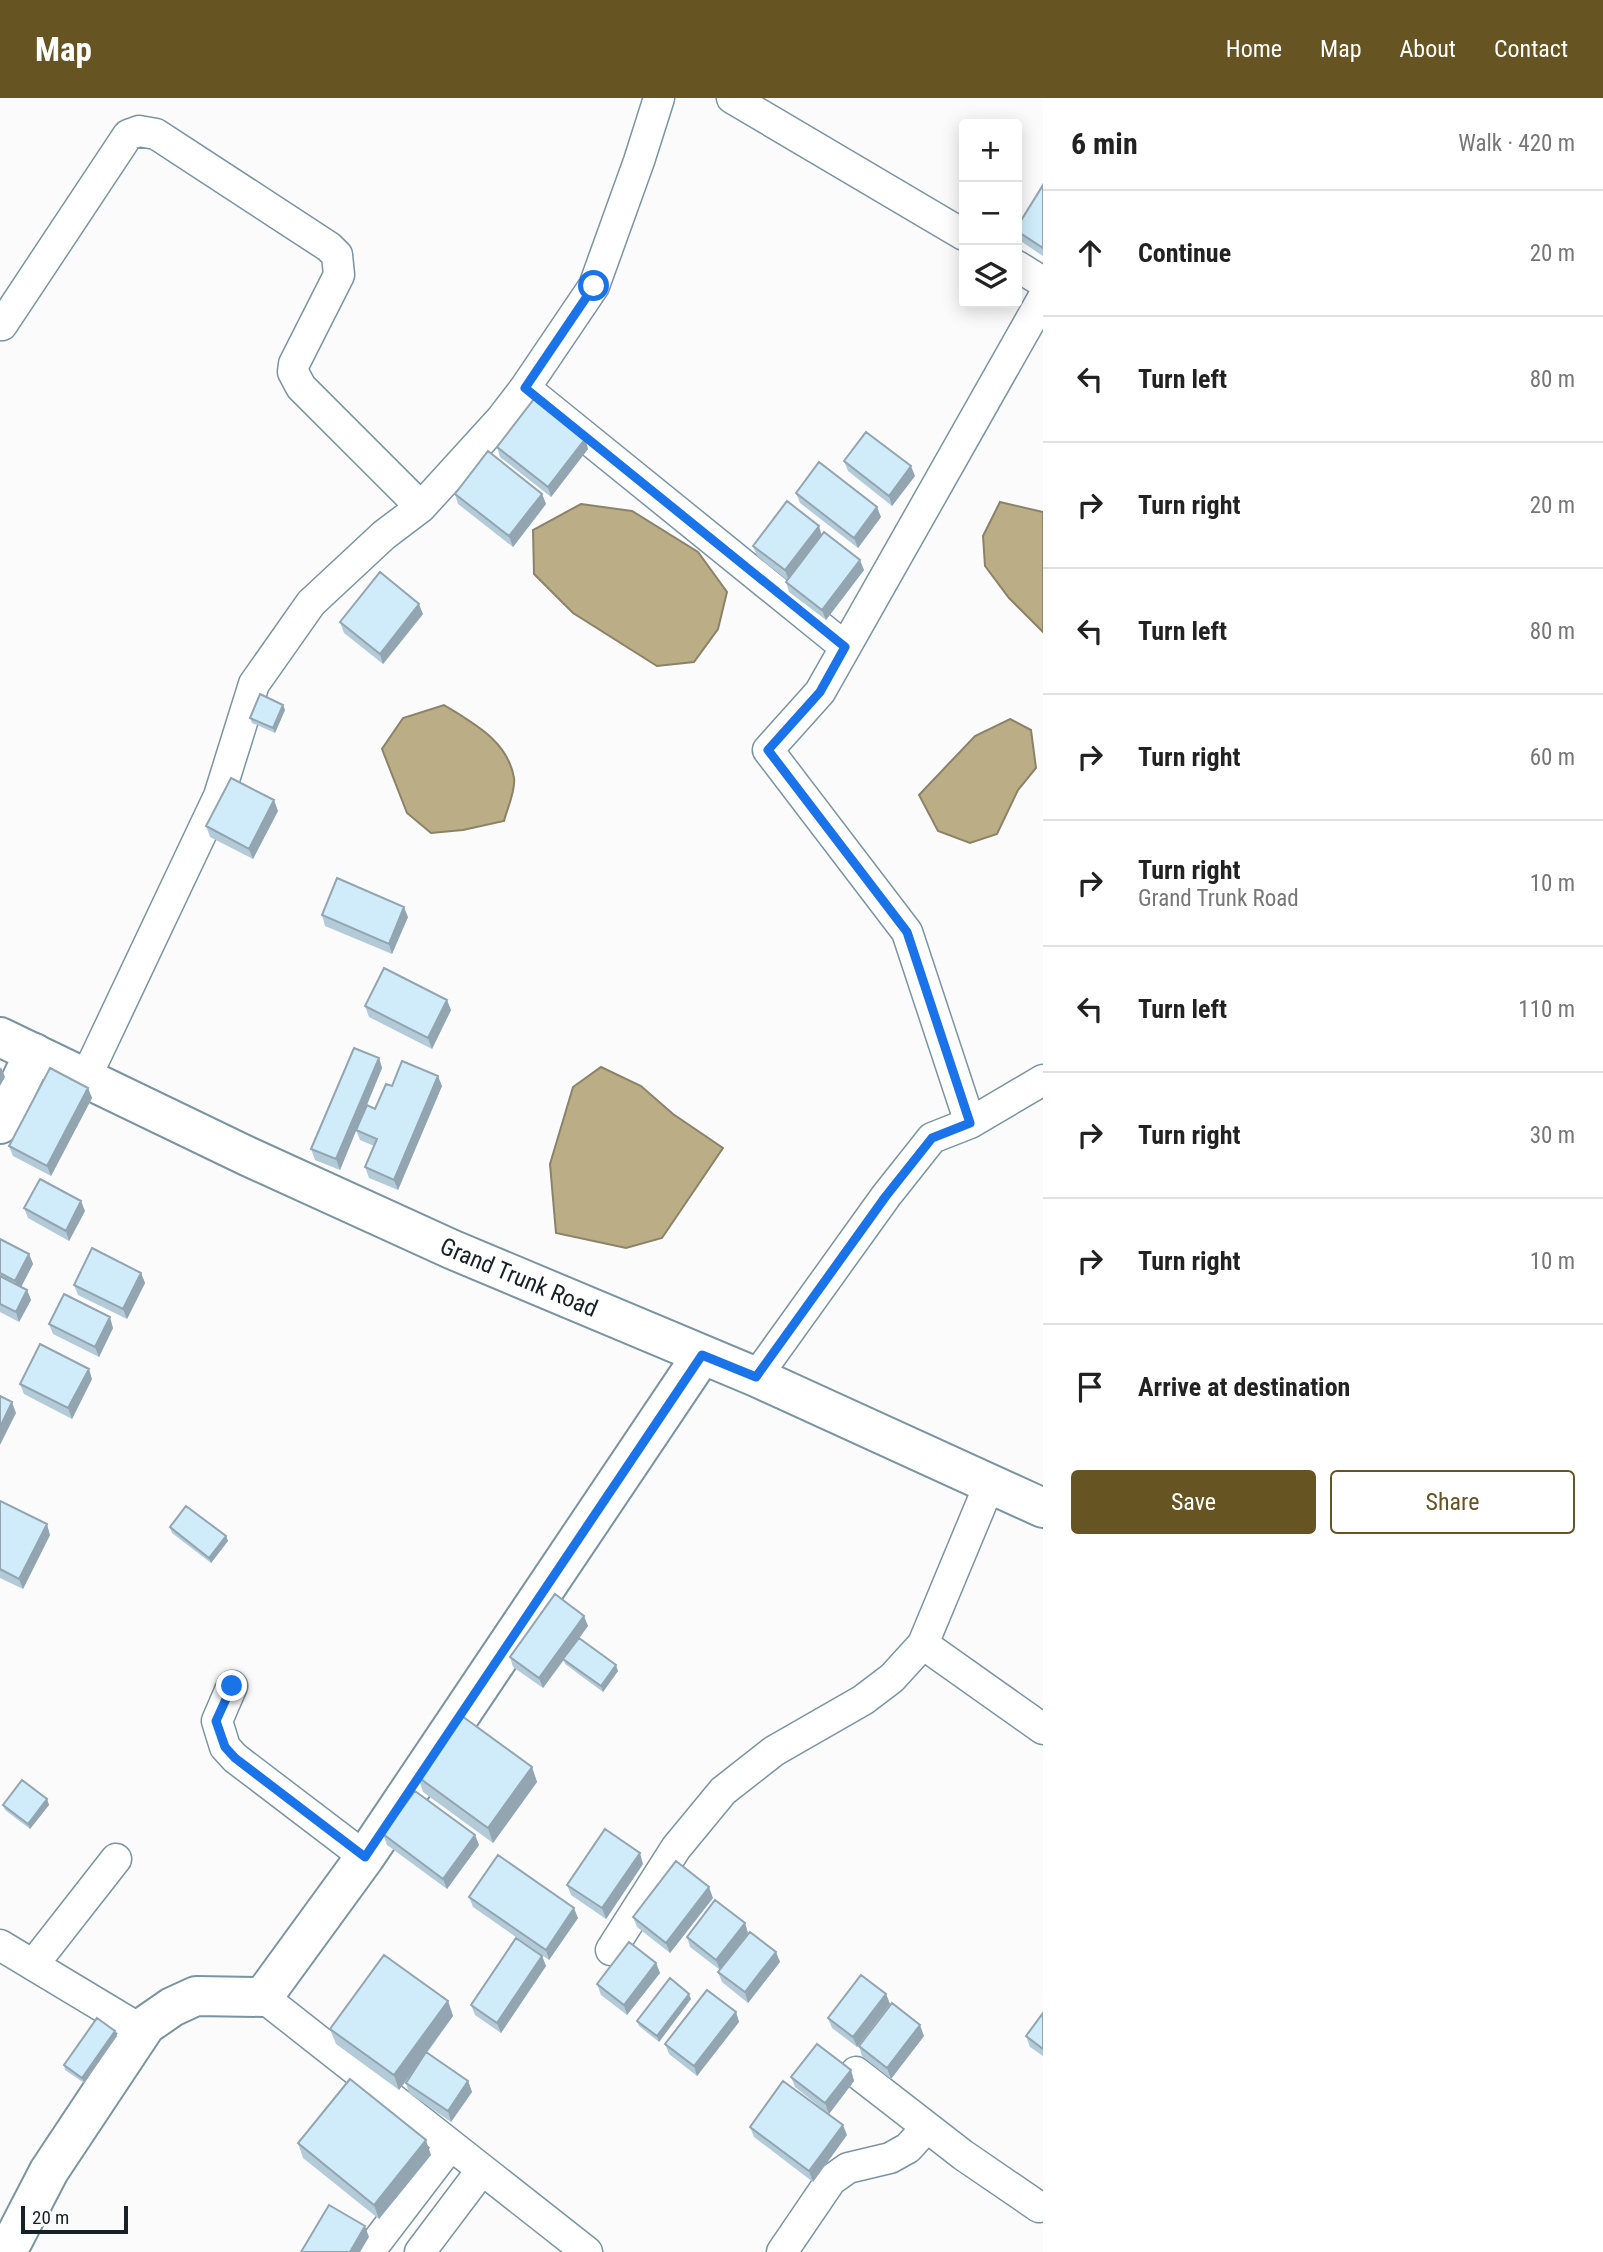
<!DOCTYPE html>
<html lang="en">
<head>
<meta charset="utf-8">
<style>
  body { margin:0; font-family:"Roboto Condensed",sans-serif; background:#f2f2f2; color:#222 }
  .controls { position:absolute; right:21px; top:21px; display:grid; overflow:hidden; border-radius:7px; box-shadow:0 4px 18px #0003 }
  .controls button { width:63px; height:63px; display:grid; place-items:center; padding:0; border:0; border-bottom:2px solid #e0e0e0; background:#fff; color:#222; font:35px sans-serif }
  .scale { position:absolute; left:21px; bottom:18px; width:107px; box-sizing:border-box; padding-left:7px; border:4px solid #172127; border-top:0; font-size:19px; line-height:24px; white-space:nowrap; color:#172127; -webkit-text-stroke:5px #fbfbfb; paint-order:stroke }
  .stop { position:absolute; width:21px; height:21px; margin:-16px; border:5px solid #1a73e8; border-radius:50%; background:#fff }
  .stop.end { background:#1a73e8; border-color:#fff; box-shadow:0 2px 7px #0008 }
  .list { margin:0; padding:0; list-style:none }
  h2 { display:flex; justify-content:space-between; align-items:center; height:91px; margin:0; padding:0 28px; font-size:30px }
  h2 small { font-size:23px; font-weight:400; color:#767676 }
  .list li { display:grid; grid-template-columns:46px 1fr auto; gap:21px; align-items:center; box-sizing:border-box; height:126px; padding:0 28px; border-top:2px solid #e0e0e0 }
  .list b { display:block; font-size:26px; white-space:nowrap }
  .list p { margin:0; font-size:23px; white-space:nowrap; color:#767676 }
  .list em { font-size:23px; font-style:normal; color:#767676 }
  .actions { display:flex; gap:14px; padding:21px 28px }
  .actions a { flex:1; padding:16px 0; border:2px solid #665523; border-radius:7px; text-align:center; font-size:24px; color:#665523 }
  .actions .main { background:#665523; color:#fff }
  .icon { flex:none; width:38px; height:38px; fill:none; stroke:currentColor; stroke-width:2; stroke-linecap:round; stroke-linejoin:round }
  .map { position:relative; flex:none; width:1043px; height:2154px; overflow:hidden }
  header { display:flex; align-items:center; gap:42px; box-sizing:border-box; height:98px; padding:0 35px; background:#665523; color:#fff }
  header strong { font-size:33px }
  nav { display:flex; gap:38px; margin-inline-start:auto; font-size:24px }
  main { display:flex }
  aside { flex:1; background:#fff }
  .map>svg:first-child { display:block }
</style>
</head>
<body>
<header>
<strong>Map</strong>
<nav><a>Home</a><a>Map</a><a>About</a><a>Contact</a></nav>
</header>
<main>
<div class="map">
<svg width="1043" height="2154" viewBox="0 0 1043 2154">
  <rect width="100%" height="100%" fill="#fbfbfb"/>
  <!-- water -->
  <path fill="#bbad85" stroke="#8a8369" stroke-width="2" d="M1000 404 1043 414V534L1009 500 985 468 983 438Z
    M581 406 632 413 698 454 727 494 718 531 694 564 657 568 573 515 534 476 533 432Z
    M444 607C473 625 508 643 514 680 516 692 507 711 504 723L463 732 431 735 407 715 382 651 403 620Z
    M1010 621 1031 632 1036 670 1018 692 997 736 970 745 938 733 919 697 975 638Z
    M601 969 641 988 673 1016 723 1050 662 1140 626 1150 556 1135 550 1066 573 989Z"/>
  <g fill="none" stroke-linecap="round" stroke-linejoin="round">
    <!-- minor casing -->
    <g stroke="#7a94a2" stroke-width="33">
      <path id="minor" d="M732 0 964 137
        M1017 168 1043 184
        M2 227 128 37 139 33 156 36 329 149 337 157 339 177 294 266 293 274 301 289 421 409
        M525 290 845 549
        M86 979 219 698 254 586 311 505 384 437 421 409 502 320 525 290 594 188 639 63 659 0
        M970 1025 907 834 768 652 820 594 1043 200
        M756 1279 886 1098 932 1040 970 1025 1043 982
        M923 1546 1043 1631
        M232 1588 217 1623 225 1649 235 1660 365 1759
        M0 1847 143 1933
        M611 1852 676 1750 723 1693 774 1653 863 1602 892 1580 923 1546 990 1385
        M33 1867 116 1761
        M263 1899 587 2154
        M856 1974 963 2057 1039 2109
        M369 2154 450 2048
        M420 2154 481 2073
        M782 2154 831 2082 848 2070 890 2060 908 2050 927 2029"/>
    </g>
    <!-- tertiary casing -->
    <g stroke="#7a94a2" stroke-width="42">
      <path id="tertiary" d="M0 1026 34 955
        M7 2154 49 2073 146 1927 172 1909 196 1898 263 1899 365 1759 702 1257"/>
    </g>
    <!-- primary casing -->
    <g stroke="#7a94a2" stroke-width="42">
      <g id="primary">
        <path id="s1" d="M0 939 247 1058 451 1151 756 1279 1043 1410"/>
      </g>
    </g>
    <!-- minor -->
    <use href="#minor" stroke="#fff" stroke-width="30"/>
    <!-- tertiary -->
    <use href="#tertiary" stroke="#fff" stroke-width="38"/>
    <!-- primary -->
    <use href="#primary" stroke="#fff" stroke-width="38"/>
  </g>
  <!-- wall -->
  <path fill="#b3cbd8" d="M1043 87V158L1019 142 1017 137V129Z
    M585 341 588 351 551 399 500 359 497 349Z
    M844 363 915 378 892 408 848 373Z
    M796 395 881 419 858 450 800 405Z
    M455 396H542L546 406 513 449 458 406Z
    M822 436 864 472 826 522 789 494 786 484 787 482 757 458 753 448Z
    M423 516 383 566 344 535 340 524Z
    M283 607 285 612 275 635 252 625 250 620Z
    M278 713 253 761 210 739 206 728Z
    M322 817 408 819 392 856 325 828Z
    M365 908 451 912 432 951 369 919Z
    M379 960 382 970 367 1007 375 1011 392 988H442L398 1092 369 1080 365 1069 374 1048 360 1042 356 1032 340 1072 315 1062 311 1051Z
    M88 990 92 1000 51 1078 13 1058 9 1048Z
    M24 1110 85 1113 69 1143 28 1120Z
    M0 1141 29 1156 33 1166 21 1189 27 1192 31 1202 19 1224 0 1214Z
    M141 1175 145 1185 127 1221 78 1197 74 1187Z
    M49 1226 113 1230 99 1259 53 1236Z
    M92 1281 72 1321 24 1296 20 1286Z
    M0 1403 50 1437 23 1491 0 1480Z
    M170 1429 226 1438 228 1443 211 1465 172 1435Z
    M584 1518 588 1528 579 1540 618 1573 603 1594 565 1566 564 1562 543 1590 513 1569 510 1559Z
    M532 1669 537 1684 493 1745 423 1694 418 1679Z
    M47 1701 49 1707 30 1731 5 1712 3 1707Z
    M383 1736 475 1737 479 1747 447 1791 387 1747Z
    M643 1766 606 1821 571 1797 567 1787Z
    M469 1799 578 1820 549 1862 473 1809Z
    M713 1800 670 1855 637 1829 633 1819Z
    M745 1825 748 1835 720 1872 690 1849 687 1839Z
    M776 1854 780 1864 748 1905 722 1884 718 1874Z
    M542 1858 546 1868 501 1935 475 1917 471 1907Z
    M656 1865 660 1875 627 1917 601 1897 597 1886Z
    M886 1896 890 1906 857 1949 832 1930 828 1920Z
    M691 1901 659 1944 639 1928 637 1923Z
    M448 1903 453 1918 427 1955 468 1983 472 1994 451 2024 409 1995 406 1985 414 1973 399 1992 336 1946 330 1931Z
    M736 1914 739 1924 697 1978 669 1956 665 1946Z
    M1043 1915V1958L1030 1949 1026 1938Z
    M117 1938 84 1985 65 1972 64 1967Z
    M924 1938 891 1981 862 1958 859 1948Z
    M851 1972 854 1983 829 2016 795 1989 791 1979Z
    M750 2029 847 2037 813 2084 754 2039Z
    M298 2045 431 2057 379 2121 303 2060Z"/>
  <!-- shaded-wall -->
  <path fill="#92a5b0" d="M585 341 588 351 551 399 548 389Z
    M911 368 915 378 892 408 889 398Z
    M542 396 546 406 513 449 509 438Z
    M877 409 881 419 858 450 854 440Z
    M819 428 822 438 789 483 785 472Z
    M860 462 864 472 826 522 822 512Z
    M419 506 423 516 383 566 380 556Z
    M283 607 285 612 275 635 273 630Z
    M274 702 278 713 253 761 249 751Z
    M404 809 408 819 392 856 389 846Z
    M447 902 451 912 432 951 428 940Z
    M379 960 382 970 340 1072 336 1061Z
    M1 969 5 979 0 988V971Z
    M438 978 442 988 398 1092 394 1082Z
    M88 990 92 1000 51 1078 47 1068Z
    M81 1103 85 1113 69 1143 66 1133Z
    M29 1156 33 1166 19 1193 15 1183Z
    M141 1175 145 1185 127 1221 123 1211Z
    M27 1192 31 1202 19 1224 16 1214Z
    M110 1219 113 1230 99 1259 95 1249Z
    M89 1271 92 1281 72 1321 68 1310Z
    M12 1304 16 1315 0 1347V1329Z
    M47 1426 50 1437 23 1491 19 1481Z
    M226 1438 228 1443 211 1465 209 1460Z
    M584 1518 588 1528 543 1590 539 1580Z
    M616 1567 618 1573 603 1594 601 1588Z
    M532 1669 537 1684 493 1745 488 1730Z
    M47 1701 49 1707 30 1731 28 1726Z
    M475 1737 479 1747 447 1791 443 1781Z
    M640 1755 643 1766 606 1821 602 1810Z
    M709 1789 713 1800 670 1855 666 1845Z
    M574 1810 578 1820 549 1862 546 1852Z
    M745 1825 748 1835 720 1872 716 1862Z
    M776 1854 780 1864 748 1905 745 1894Z
    M542 1858 546 1868 501 1935 497 1925Z
    M656 1865 660 1875 627 1917 624 1907Z
    M689 1896 691 1901 659 1944 657 1938Z
    M886 1896 890 1906 857 1949 853 1939Z
    M448 1903 453 1918 399 1992 394 1977Z
    M736 1914 739 1924 697 1978 694 1968Z
    M920 1927 924 1938 891 1981 887 1970Z
    M115 1933 117 1938 84 1985 82 1980Z
    M851 1972 854 1983 829 2016 825 2005Z
    M468 1983 472 1994 451 2024 448 2013Z
    M843 2027 847 2037 813 2084 809 2073Z
    M426 2042 431 2057 379 2121 374 2107Z
    M365 2128 369 2139 360 2154H350Z"/>
  <!-- building -->
  <path fill="#d0ecfb" stroke="#92a5b0" stroke-width="2" d="M1043 87V150L1017 133V129Z
    M534 301 585 341 548 389 497 349Z
    M866 334 911 368 889 398 844 363Z
    M488 353 542 396 509 438 455 396Z
    M819 364 877 409 854 440 796 395Z
    M787 403 819 428 785 472 753 448Z
    M824 434 860 462 822 512 786 484Z
    M380 474 419 506 380 556 340 524Z
    M260 596 283 607 273 630 250 620Z
    M231 680 274 702 249 751 206 728Z
    M337 780 404 809 389 846 322 817Z
    M384 870 447 902 428 940 365 908Z
    M354 950 379 960 336 1061 311 1051Z
    M402 963 438 978 394 1082 365 1069 377 1041 356 1032 367 1007 375 1011 386 986 392 988Z
    M50 970 88 990 47 1068 9 1048Z
    M40 1081 81 1103 66 1133 24 1110Z
    M0 1141 29 1156 15 1183 0 1175Z
    M92 1150 141 1175 123 1211 74 1187Z
    M0 1178 27 1192 16 1214 0 1206Z
    M64 1196 110 1219 95 1249 49 1226Z
    M40 1246 89 1271 68 1310 20 1286Z
    M0 1298 12 1304 0 1329Z
    M0 1403 47 1426 19 1481 0 1471Z
    M186 1408 226 1438 209 1460 170 1429Z
    M555 1496 584 1518 539 1580 510 1559Z
    M579 1540 616 1567 601 1588 563 1561Z
    M462 1618 532 1669 488 1730 418 1679Z
    M22 1682 47 1701 28 1726 3 1707Z
    M415 1693 475 1737 443 1781 383 1736Z
    M605 1731 640 1755 602 1810 567 1787Z
    M498 1757 574 1810 546 1852 469 1799Z
    M676 1763 709 1789 666 1845 633 1819Z
    M715 1802 745 1825 716 1862 687 1839Z
    M750 1834 776 1854 745 1894 718 1874Z
    M516 1840 542 1858 497 1925 471 1907Z
    M629 1844 656 1865 624 1907 597 1886Z
    M384 1857 448 1903 394 1977 330 1931Z
    M861 1877 886 1896 853 1939 828 1920Z
    M670 1880 689 1896 657 1938 637 1923Z
    M707 1892 736 1914 694 1968 665 1946Z
    M892 1905 920 1927 887 1970 859 1948Z
    M1043 1915V1951L1026 1938Z
    M97 1920 115 1933 82 1980 64 1967Z
    M817 1946 851 1972 825 2005 791 1979Z
    M426 1954 468 1983 448 2013 406 1985Z
    M350 1981 426 2042 374 2107 298 2045Z
    M783 1983 843 2027 809 2073 750 2029Z
    M329 2107 365 2128 350 2154H301Z"/>
  <g fill="none" stroke-linecap="round" stroke-linejoin="round">
    <!-- route -->
    <path stroke="#1a73e8" stroke-width="9" d="M232 1588 216 1623 225 1649 235 1660 365 1759 702 1257 756 1279 886 1098 932 1040 970 1025 907 834 768 652 820 594 845 549 525 290 594 188"/>
  </g>
  <g text-anchor="middle" dominant-baseline="central" stroke-width="5" stroke-linejoin="round" paint-order="stroke">
    <!-- street labels -->
    <g font-size="24" fill="#172127" stroke="#fbfbfb">
      <text stroke="none"><textPath href="#s1" startOffset="572">Grand Trunk Road</textPath></text>
    </g>
  </g>
</svg>
<div class="controls">
<button>+</button>
<button>−</button>
<button><svg class="icon" aria-label="layers" viewBox="0 0 24 24"><path d="M12 4l9 5-9 5-9-5zM3 14l9 5 9-5"/></svg></button>
</div>
<div class="scale">20 m</div>
<div class="stop" style="left:594px;top:188px"></div>
<div class="stop end" style="left:232px;top:1588px"></div>
</div>
<aside>
<h2>6 min<small>Walk · 420 m</small></h2>
<ul class="list">
<li><svg class="icon" aria-label="ahead" viewBox="0 0 24 24"><path d="M12 20V5M6 11l6-6 6 6"/></svg><div><b>Continue</b></div><em>20 m</em></li>
<li><svg class="icon" aria-label="left" viewBox="0 0 24 24"><path d="M17 20v-9H6M10 6l-5 5 5 5"/></svg><div><b>Turn left</b></div><em>80 m</em></li>
<li><svg class="icon" aria-label="right" viewBox="0 0 24 24"><path d="M7 20v-9h11M14 6l5 5-5 5"/></svg><div><b>Turn right</b></div><em>20 m</em></li>
<li><svg class="icon" aria-label="left" viewBox="0 0 24 24"><path d="M17 20v-9H6M10 6l-5 5 5 5"/></svg><div><b>Turn left</b></div><em>80 m</em></li>
<li><svg class="icon" aria-label="right" viewBox="0 0 24 24"><path d="M7 20v-9h11M14 6l5 5-5 5"/></svg><div><b>Turn right</b></div><em>60 m</em></li>
<li><svg class="icon" aria-label="right" viewBox="0 0 24 24"><path d="M7 20v-9h11M14 6l5 5-5 5"/></svg><div><b>Turn right</b><p>Grand Trunk Road</p></div><em>10 m</em></li>
<li><svg class="icon" aria-label="left" viewBox="0 0 24 24"><path d="M17 20v-9H6M10 6l-5 5 5 5"/></svg><div><b>Turn left</b></div><em>110 m</em></li>
<li><svg class="icon" aria-label="right" viewBox="0 0 24 24"><path d="M7 20v-9h11M14 6l5 5-5 5"/></svg><div><b>Turn right</b></div><em>30 m</em></li>
<li><svg class="icon" aria-label="right" viewBox="0 0 24 24"><path d="M7 20v-9h11M14 6l5 5-5 5"/></svg><div><b>Turn right</b></div><em>10 m</em></li>
<li><svg class="icon" aria-label="arrive" viewBox="0 0 24 24"><path d="M6 21V4h12l-3 4 3 4H6"/></svg><div><b>Arrive at destination</b></div></li>
</ul>
<div class="actions"><a class="main">Save</a><a>Share</a></div>
</aside>
</main>
</body>
</html>
